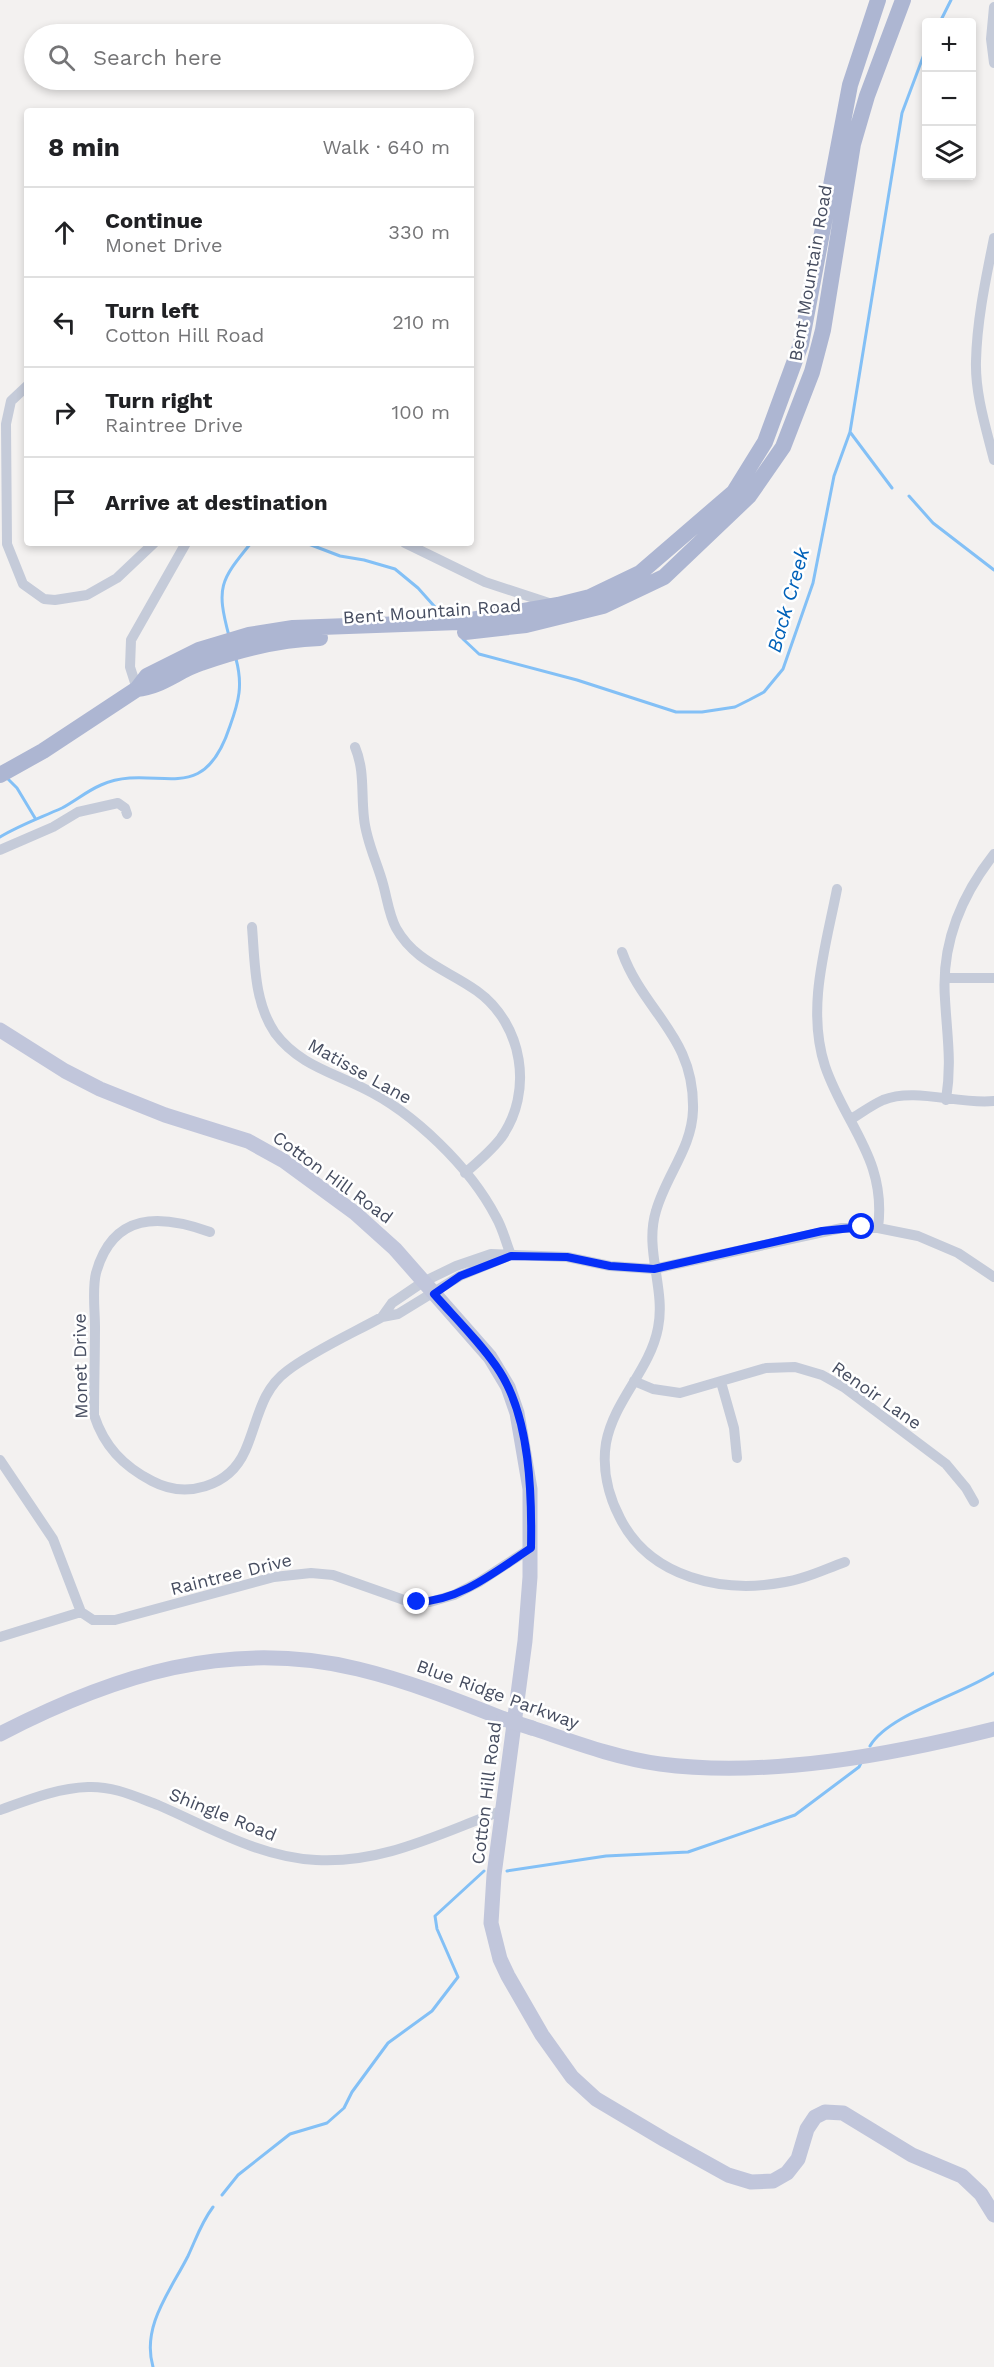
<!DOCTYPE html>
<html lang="en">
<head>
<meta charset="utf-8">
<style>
  body { margin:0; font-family:"Work Sans",sans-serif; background:#f6f6f6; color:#202124 }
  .controls { position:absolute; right:18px; top:18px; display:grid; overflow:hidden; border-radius:6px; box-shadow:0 3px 9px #0003 }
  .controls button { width:54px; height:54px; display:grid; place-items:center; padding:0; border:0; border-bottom:2px solid #e0e0e0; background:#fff; color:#202124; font:30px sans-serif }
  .stop { position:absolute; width:18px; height:18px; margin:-14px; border:4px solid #052ff8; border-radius:50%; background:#fff }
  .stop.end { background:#052ff8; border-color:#fff; box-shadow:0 2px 6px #0008 }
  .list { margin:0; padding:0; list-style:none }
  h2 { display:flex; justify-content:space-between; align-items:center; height:78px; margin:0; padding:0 24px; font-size:26px }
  h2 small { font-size:20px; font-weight:400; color:#757577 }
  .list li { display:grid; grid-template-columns:39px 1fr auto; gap:18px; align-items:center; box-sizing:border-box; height:90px; padding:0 24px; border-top:2px solid #e0e0e0 }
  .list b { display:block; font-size:22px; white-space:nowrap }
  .list p { margin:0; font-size:20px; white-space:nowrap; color:#757577 }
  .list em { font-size:20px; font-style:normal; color:#757577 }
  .icon { flex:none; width:33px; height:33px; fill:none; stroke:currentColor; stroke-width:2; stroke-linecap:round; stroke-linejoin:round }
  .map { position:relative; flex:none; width:994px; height:2367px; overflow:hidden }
  .search { position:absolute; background:#fff; box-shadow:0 3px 9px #0003; left:24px; top:24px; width:450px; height:66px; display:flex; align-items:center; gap:15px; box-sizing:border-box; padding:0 21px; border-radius:33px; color:#757577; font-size:22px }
  .panel { position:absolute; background:#fff; box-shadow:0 3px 9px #0003; left:24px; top:108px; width:450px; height:438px; border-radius:6px }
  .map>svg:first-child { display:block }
</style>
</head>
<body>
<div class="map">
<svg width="994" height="2367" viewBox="0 0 994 2367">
  <rect width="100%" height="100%" fill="#f3f1f0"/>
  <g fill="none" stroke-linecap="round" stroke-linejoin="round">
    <!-- stream -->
    <path stroke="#83c0f6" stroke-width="3" d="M940 22 951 0
      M850 432 892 488
      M909 496 933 523 994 570
      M306 543 340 556 364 560 395 569 418 588 443 616
      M229 636C216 587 220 581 251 543
      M463 639 479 654 577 680 676 712H702L735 707 749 700 764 692 783 669 813 583 834 476 850 432 902 113 926 49
      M6 777 17 788 35 818
      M0 837C20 825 40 818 62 808 75 801 87 791 101 785 156 761 202 812 230 726 239 701 243 685 236 659
      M870 1746C888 1715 962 1694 994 1673
      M507 1871 606 1856 688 1852 795 1815 859 1767 862 1761
      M222 2195 238 2175 290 2134 327 2123 344 2108 352 2092 388 2043 432 2011 458 1977 437 1929 435 1916 484 1871
      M153 2367C141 2326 171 2290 188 2256 196 2239 201 2223 213 2207"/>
    <!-- street -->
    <path stroke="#c5cbd9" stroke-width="10" d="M994 7 991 39 994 63
      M994 238C986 278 977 319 976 361 975 394 986 428 994 460
      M27 386 11 401 6 424 7 544 23 584 44 599 55 600 87 595 117 578 154 543
      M405 543 485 582 552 604
      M137 689 130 667 131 640 186 543
      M355 747C365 771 361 793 364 818 366 841 377 862 383 884 387 898 389 915 396 928 415 962 448 970 477 991 523 1024 534 1092 501 1138 491 1151 478 1162 465 1173
      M0 850 53 827 78 812 118 803 125 808 127 814
      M837 889C826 946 806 1008 825 1066 845 1125 887 1159 878 1228
      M252 927C255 963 254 1002 275 1033 298 1064 331 1072 363 1088 413 1112 470 1167 496 1217 503 1229 506 1243 511 1255
      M622 952C644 1013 695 1036 693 1110 692 1148 666 1175 656 1211 644 1250 666 1289 658 1328 650 1370 614 1400 606 1443 602 1468 608 1495 620 1518 650 1578 723 1594 785 1582 806 1579 825 1569 845 1562
      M945 978H994
      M946 1100C952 1062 947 1036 945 999 941 945 961 896 994 854
      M851 1119C861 1113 872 1105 883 1100 915 1087 959 1105 994 1101
      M210 1232C160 1214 113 1212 96 1273 92 1289 95 1311 95 1327 95 1357 94 1386 94 1415 104 1446 123 1466 152 1481 186 1499 229 1487 245 1451 258 1422 260 1391 287 1371 313 1351 353 1333 382 1317L398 1314 460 1276 511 1255
      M382 1317 392 1303 423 1282 456 1266 491 1254 567 1257 610 1266 654 1269 842 1228H878L918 1236 958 1253 994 1277
      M634 1381 653 1389 680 1393 766 1368 795 1367 822 1375 845 1388 946 1464 966 1488 974 1502
      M721 1382 734 1428 737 1458
      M0 1460 53 1539 81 1612
      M0 1637 81 1612 93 1620H115L274 1577 311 1573 333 1575 404 1600 430 1602 454 1595 479 1582 531 1548
      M0 1810C28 1800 57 1788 88 1787 113 1786 134 1796 158 1805 209 1827 259 1857 316 1860 384 1864 442 1832 504 1810"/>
    <!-- secondary -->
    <path stroke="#c1c6db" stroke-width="15" d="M0 1030 65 1071 100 1089 165 1115 248 1141 284 1161 355 1213 395 1249 490 1357 508 1387 517 1413 530 1489V1577L525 1641 494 1875 491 1923 500 1959 508 1976 542 2035 572 2077 596 2099 665 2140 728 2175 751 2182 773 2181 787 2173 798 2159 807 2129 815 2117 825 2112 843 2113 912 2155 962 2176 981 2194 994 2215
      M532 1728C574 1742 616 1758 660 1764 767 1778 890 1755 994 1729
      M0 1734C114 1675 229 1638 358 1669 408 1681 456 1700 504 1719"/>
    <!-- primary -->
    <path stroke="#adb6d2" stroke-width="16" d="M465 632 526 625 603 606 664 577 749 496 783 447 812 372 823 330 853 144 867 96 903 0
      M137 689C161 687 179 670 201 663 238 650 281 639 320 638
      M0 775 43 751 137 689 147 676 199 650 249 635 293 628 459 622 558 605 590 597 640 573 734 492 765 442 801 344 850 85 878 0"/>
    <!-- secondary-bridge -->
    <path stroke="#c1c6db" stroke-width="15" d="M504 1719 532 1728"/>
  </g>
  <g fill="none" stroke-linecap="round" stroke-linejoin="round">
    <!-- route -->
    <path stroke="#052ff8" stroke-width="8" d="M417 1602C460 1601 496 1571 531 1548 532 1494 530 1419 500 1372 482 1344 456 1319 434 1294L460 1276 511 1256 567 1257 610 1266 654 1269 822 1231 862 1227"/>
  </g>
  <g text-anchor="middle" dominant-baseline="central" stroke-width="5" stroke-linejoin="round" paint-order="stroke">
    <!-- street labels -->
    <g font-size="18" fill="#464d60" stroke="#fff">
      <text transform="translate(810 273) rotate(-80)">Bent Mountain Road</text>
      <text transform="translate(432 611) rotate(-4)">Bent Mountain Road</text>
      <text transform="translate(360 1071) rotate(29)">Matisse Lane</text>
      <text transform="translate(333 1177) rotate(36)">Cotton Hill Road</text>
      <text transform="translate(80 1366) rotate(-91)">Monet Drive</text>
      <text transform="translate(877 1395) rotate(35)">Renoir Lane</text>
      <text transform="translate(231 1574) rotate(-14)">Raintree Drive</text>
      <text transform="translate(498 1694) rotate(20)">Blue Ridge Parkway</text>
      <text transform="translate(486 1793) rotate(-83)">Cotton Hill Road</text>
      <text transform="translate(223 1814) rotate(22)">Shingle Road</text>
    </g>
    <!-- water labels -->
    <g font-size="20" font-style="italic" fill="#0061b9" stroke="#fff">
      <text transform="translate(788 600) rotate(-74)">Back Creek</text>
    </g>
  </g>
</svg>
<div class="controls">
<button>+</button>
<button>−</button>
<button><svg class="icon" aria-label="layers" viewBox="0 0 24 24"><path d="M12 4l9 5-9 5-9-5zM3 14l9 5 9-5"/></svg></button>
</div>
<div class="stop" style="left:862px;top:1227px"></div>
<div class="stop end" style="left:417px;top:1602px"></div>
<div class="search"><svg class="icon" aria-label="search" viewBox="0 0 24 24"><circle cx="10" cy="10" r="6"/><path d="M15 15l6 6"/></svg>Search here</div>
<section class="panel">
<h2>8 min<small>Walk · 640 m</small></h2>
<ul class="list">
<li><svg class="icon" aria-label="ahead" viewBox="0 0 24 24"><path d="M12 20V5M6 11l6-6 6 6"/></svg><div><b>Continue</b><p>Monet Drive</p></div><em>330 m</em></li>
<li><svg class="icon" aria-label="left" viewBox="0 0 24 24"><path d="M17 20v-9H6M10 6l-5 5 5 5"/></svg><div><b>Turn left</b><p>Cotton Hill Road</p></div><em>210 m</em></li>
<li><svg class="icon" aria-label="right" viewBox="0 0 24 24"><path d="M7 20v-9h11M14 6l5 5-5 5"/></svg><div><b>Turn right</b><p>Raintree Drive</p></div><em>100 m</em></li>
<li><svg class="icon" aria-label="arrive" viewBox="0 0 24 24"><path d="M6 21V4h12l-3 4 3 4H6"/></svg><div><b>Arrive at destination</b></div></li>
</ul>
</section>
</div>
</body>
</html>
